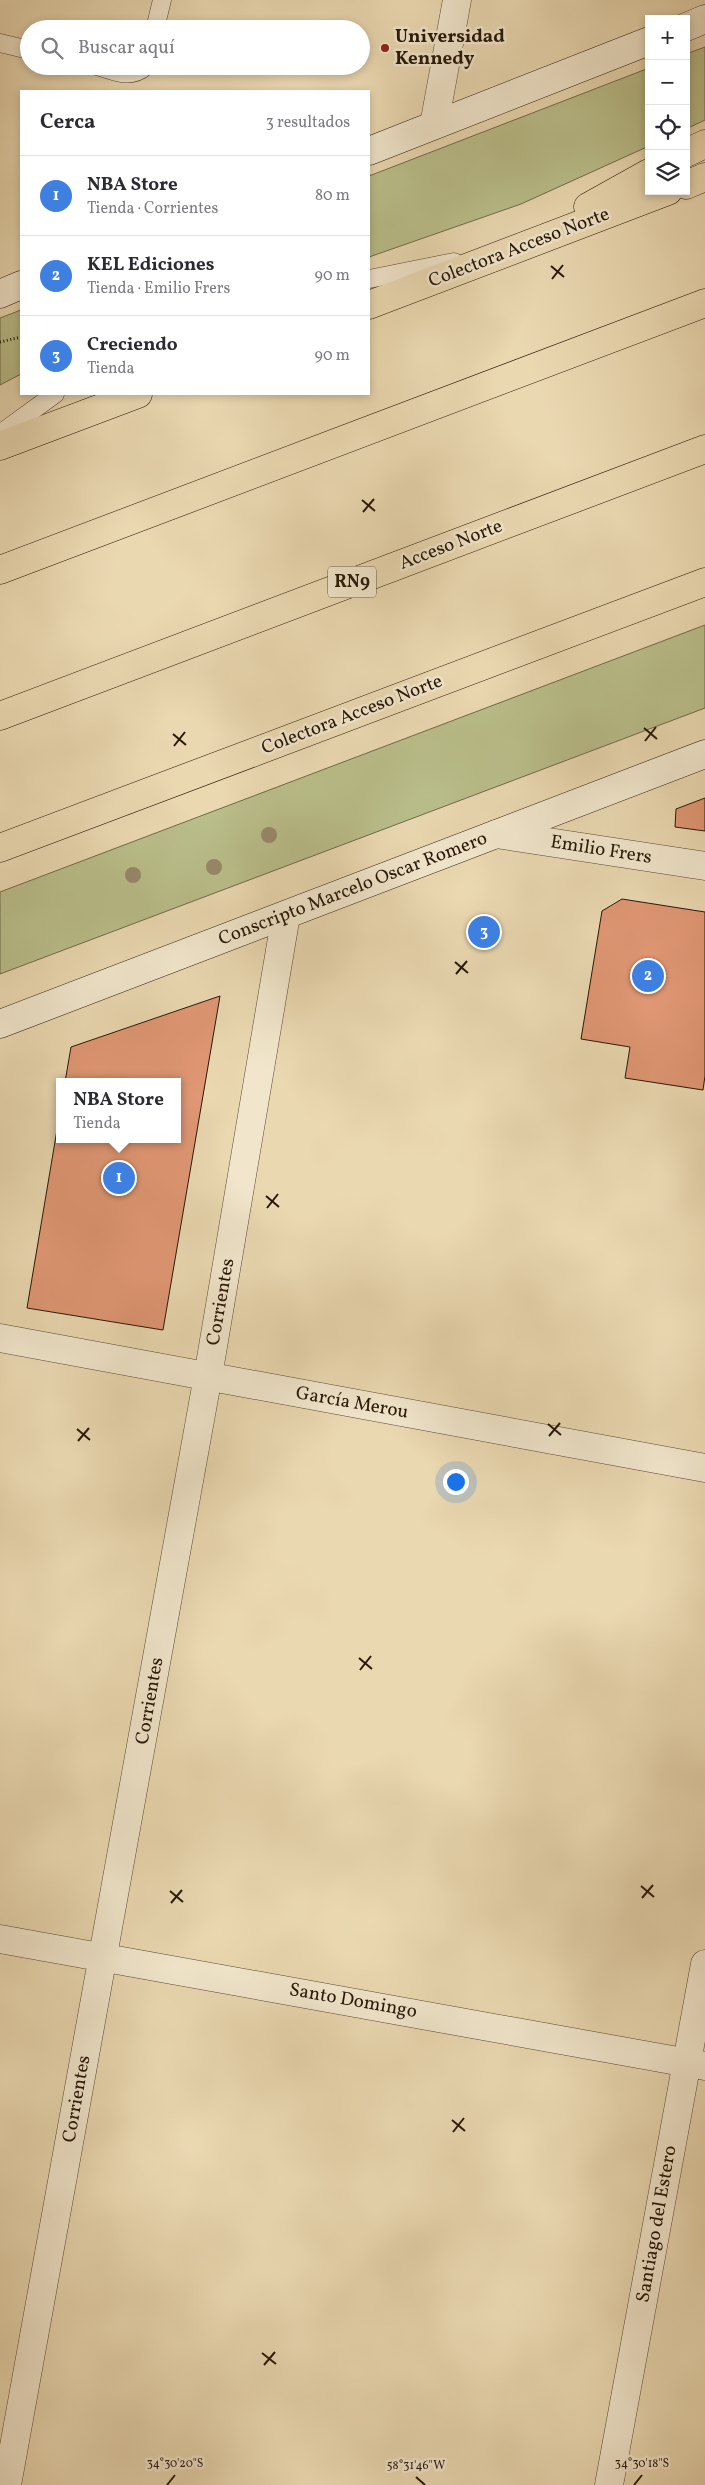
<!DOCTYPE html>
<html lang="es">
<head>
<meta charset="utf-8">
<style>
  body { margin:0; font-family:Vollkorn,serif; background:#f2f2f3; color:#2b2b33 }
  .controls { position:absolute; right:15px; top:15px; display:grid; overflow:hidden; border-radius:0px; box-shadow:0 2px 8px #0003 }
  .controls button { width:45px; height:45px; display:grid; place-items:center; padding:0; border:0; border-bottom:1px solid #e1e1e2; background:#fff; color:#2b2b33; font:25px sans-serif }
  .you { position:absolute; left:455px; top:1481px; width:18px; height:18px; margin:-12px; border:4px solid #fff; border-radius:50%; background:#1a73e8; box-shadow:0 0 0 8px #1a73e833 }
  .badge { display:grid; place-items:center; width:32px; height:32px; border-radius:50%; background:#8f2418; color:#fff; font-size:16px; font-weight:700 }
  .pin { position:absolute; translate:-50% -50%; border:2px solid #fff; box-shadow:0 1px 5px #0006 }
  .popup { position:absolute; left:56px; top:1078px; width:125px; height:65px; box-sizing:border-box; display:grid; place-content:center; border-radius:0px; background:#fff; filter:drop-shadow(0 1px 4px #0005); font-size:16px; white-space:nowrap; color:#7c7c81 }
  .popup b { font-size:19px; color:#2b2b33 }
  .popup::after { content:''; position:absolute; left:50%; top:100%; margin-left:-10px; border:10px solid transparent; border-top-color:#fff }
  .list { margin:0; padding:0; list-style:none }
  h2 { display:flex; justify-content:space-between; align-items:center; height:65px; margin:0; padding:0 20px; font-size:21px }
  h2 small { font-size:16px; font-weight:400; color:#7c7c81 }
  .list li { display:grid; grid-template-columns:32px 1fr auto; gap:15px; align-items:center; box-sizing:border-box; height:80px; padding:0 20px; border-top:1px solid #e1e1e2 }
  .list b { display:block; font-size:19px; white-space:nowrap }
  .list p { margin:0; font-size:16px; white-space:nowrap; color:#7c7c81 }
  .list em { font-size:16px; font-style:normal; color:#7c7c81 }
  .icon { flex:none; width:28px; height:28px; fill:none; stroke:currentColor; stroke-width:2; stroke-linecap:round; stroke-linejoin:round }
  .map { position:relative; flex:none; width:705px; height:2485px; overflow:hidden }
  .search { position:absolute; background:#fff; box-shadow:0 2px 8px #0003; left:20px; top:20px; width:350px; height:55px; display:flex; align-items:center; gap:12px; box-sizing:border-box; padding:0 18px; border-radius:28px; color:#7c7c81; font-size:19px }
  .panel { position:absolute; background:#fff; box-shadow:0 2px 8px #0003; left:20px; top:90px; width:350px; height:305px; border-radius:0px }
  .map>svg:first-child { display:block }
</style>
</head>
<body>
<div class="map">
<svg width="705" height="2485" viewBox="0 0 705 2485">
  <rect width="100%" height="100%" fill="#ead8b1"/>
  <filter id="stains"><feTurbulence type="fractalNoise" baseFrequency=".004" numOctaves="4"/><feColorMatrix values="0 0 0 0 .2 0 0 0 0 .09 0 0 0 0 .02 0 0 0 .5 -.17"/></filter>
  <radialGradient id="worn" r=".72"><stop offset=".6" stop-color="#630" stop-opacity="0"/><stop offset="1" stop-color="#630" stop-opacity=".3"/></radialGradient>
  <!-- green -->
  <path fill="#b9be8a" stroke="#706a49" d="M705 47V120L686 129V54Z
    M649 68V146L521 204 369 257V176Z
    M21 310V374L0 385V318Z
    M705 625V708L0 974V892Z"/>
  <!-- building -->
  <path fill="#e09774" stroke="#271708" d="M705 798V831L675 827 676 809Z
    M622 899 705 912V1076L703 1090 625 1078 630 1047 581 1039 602 911Z
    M220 996 163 1330 27 1308 60 1112V1139H178V1082H65L71 1047Z"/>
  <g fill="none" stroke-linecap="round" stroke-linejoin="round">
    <!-- lane casing -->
    <g stroke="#584732" stroke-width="19">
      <path id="lane" d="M155 29 162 0
        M0 43 29 50
        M97 66C115 71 130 80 146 66
        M369 279 454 262
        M0 434 55 394"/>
    </g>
    <!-- street casing -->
    <g stroke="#584732" stroke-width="29">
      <path id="street" d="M434 125 457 0
        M496 834 705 866
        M0 1338 705 1468
        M0 1939 705 2066
        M7 2485 208 1376 286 915
        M609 2485 705 1964"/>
    </g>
    <!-- secondary casing -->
    <g stroke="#271708" stroke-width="29">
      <path id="secondary" d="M686 27 705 19
        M369 151 649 41
        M0 294 21 285
        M0 1024 705 754"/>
    </g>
    <!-- highway casing -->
    <g stroke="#271708" stroke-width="29">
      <path id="highway" d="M686 153 705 144
        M686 185 705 177
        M588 207 649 173
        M369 305 668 191
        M0 446 138 394
        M0 570 705 303
        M0 716 705 449
        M0 848 705 582"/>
    </g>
    <!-- path -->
    <path stroke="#271708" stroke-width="3" stroke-dasharray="1 2.5" stroke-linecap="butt" d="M0 342 21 337"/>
    <!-- lane -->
    <use href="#lane" stroke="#f1e6cc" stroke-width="18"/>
    <!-- street -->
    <use href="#street" stroke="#f1e6cc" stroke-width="28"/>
    <!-- secondary -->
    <use href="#secondary" stroke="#f1e6cc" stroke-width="28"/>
    <!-- highway -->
    <use href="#highway" stroke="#ead8b1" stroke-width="28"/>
  </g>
  <!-- trees -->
  <g fill="#97896a">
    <circle cx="269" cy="835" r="8"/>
    <circle cx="214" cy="867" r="8"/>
    <circle cx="133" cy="875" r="8"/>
  </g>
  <!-- ticks -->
  <path fill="none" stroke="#271708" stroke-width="2" d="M551 266 564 277M552 279 563 265M362 500 375 511M363 512 374 499M644 728 657 739M173 734 186 745M645 741 656 727M174 746 185 732M455 962 468 973M456 974 467 961M266 1196 279 1207M267 1208 278 1194M548 1424 561 1435M77 1429 90 1440M549 1436 560 1423M78 1441 89 1428M359 1658 372 1669M360 1670 371 1656M641 1886 654 1897M170 1891 183 1902M642 1898 653 1885M171 1903 182 1890M452 2120 465 2131M453 2132 464 2118M262 2353 276 2364M264 2365 275 2352M416 2477 425 2485M167 2485 175 2475M634 2485 642 2475"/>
  <!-- markers -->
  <circle fill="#8f2418" stroke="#f1e6cc" stroke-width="2" cx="385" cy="48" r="5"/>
  <g text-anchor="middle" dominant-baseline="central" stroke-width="5" stroke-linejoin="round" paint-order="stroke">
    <!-- shield labels -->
    <rect fill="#f1e6cc" stroke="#645543" stroke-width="1" x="328" y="566.5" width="48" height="31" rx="4"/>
    <g font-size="18" font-weight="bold" fill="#271708">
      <text x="352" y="582">RN9</text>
    </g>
    <!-- poi labels -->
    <g font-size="19" font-weight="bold" fill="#271708" stroke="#f1e6cc" text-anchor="start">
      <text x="395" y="37">Universidad<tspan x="395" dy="22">Kennedy</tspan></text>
    </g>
    <!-- street labels -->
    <g font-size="19" fill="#271708" stroke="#f1e6cc">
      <text transform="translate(519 248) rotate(-21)">Colectora Acceso Norte</text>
      <text transform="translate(451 545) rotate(-21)">Acceso Norte</text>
      <text transform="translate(352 715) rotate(-21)">Colectora Acceso Norte</text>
      <text transform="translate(601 850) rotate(9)">Emilio Frers</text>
      <text transform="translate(353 889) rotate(-21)">Conscripto Marcelo Oscar Romero</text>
      <text transform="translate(221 1302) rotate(-80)">Corrientes</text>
      <text transform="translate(352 1403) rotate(10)">García Merou</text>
      <text transform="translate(150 1701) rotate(-80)">Corrientes</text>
      <text transform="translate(353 2001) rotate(10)">Santo Domingo</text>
      <text transform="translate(77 2099) rotate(-80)">Corrientes</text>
      <text transform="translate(657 2224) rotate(-80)">Santiago del Estero</text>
    </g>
  </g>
  <g font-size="12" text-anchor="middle" fill="#271708" stroke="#f1e6cc" stroke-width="5" stroke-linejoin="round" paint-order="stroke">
    <text x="175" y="2467">34°30'20"S</text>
    <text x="642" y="2467">34°30'18"S</text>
    <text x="416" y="2469">58°31'46"W</text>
  </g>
  <rect width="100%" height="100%" filter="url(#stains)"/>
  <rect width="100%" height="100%" fill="url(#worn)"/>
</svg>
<div class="controls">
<button>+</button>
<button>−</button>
<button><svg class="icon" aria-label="locate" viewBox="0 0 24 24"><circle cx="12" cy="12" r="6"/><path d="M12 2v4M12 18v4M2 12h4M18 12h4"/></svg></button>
<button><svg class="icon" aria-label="layers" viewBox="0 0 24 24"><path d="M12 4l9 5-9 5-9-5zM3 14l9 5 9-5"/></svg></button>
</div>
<div class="you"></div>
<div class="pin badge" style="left:119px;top:1178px;background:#3f7fe0">1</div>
<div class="popup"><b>NBA Store</b>Tienda</div>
<div class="pin badge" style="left:648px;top:976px;background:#3f7fe0">2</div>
<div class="pin badge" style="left:484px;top:932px;background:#3f7fe0">3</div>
<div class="search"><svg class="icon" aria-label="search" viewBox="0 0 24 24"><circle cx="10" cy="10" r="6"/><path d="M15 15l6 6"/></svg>Buscar aquí</div>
<section class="panel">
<h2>Cerca<small>3 resultados</small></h2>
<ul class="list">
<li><span class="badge" style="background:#3f7fe0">1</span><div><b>NBA Store</b><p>Tienda · Corrientes</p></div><em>80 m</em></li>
<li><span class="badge" style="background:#3f7fe0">2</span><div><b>KEL Ediciones</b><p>Tienda · Emilio Frers</p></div><em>90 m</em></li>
<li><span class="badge" style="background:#3f7fe0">3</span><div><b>Creciendo</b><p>Tienda</p></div><em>90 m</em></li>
</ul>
</section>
</div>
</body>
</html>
